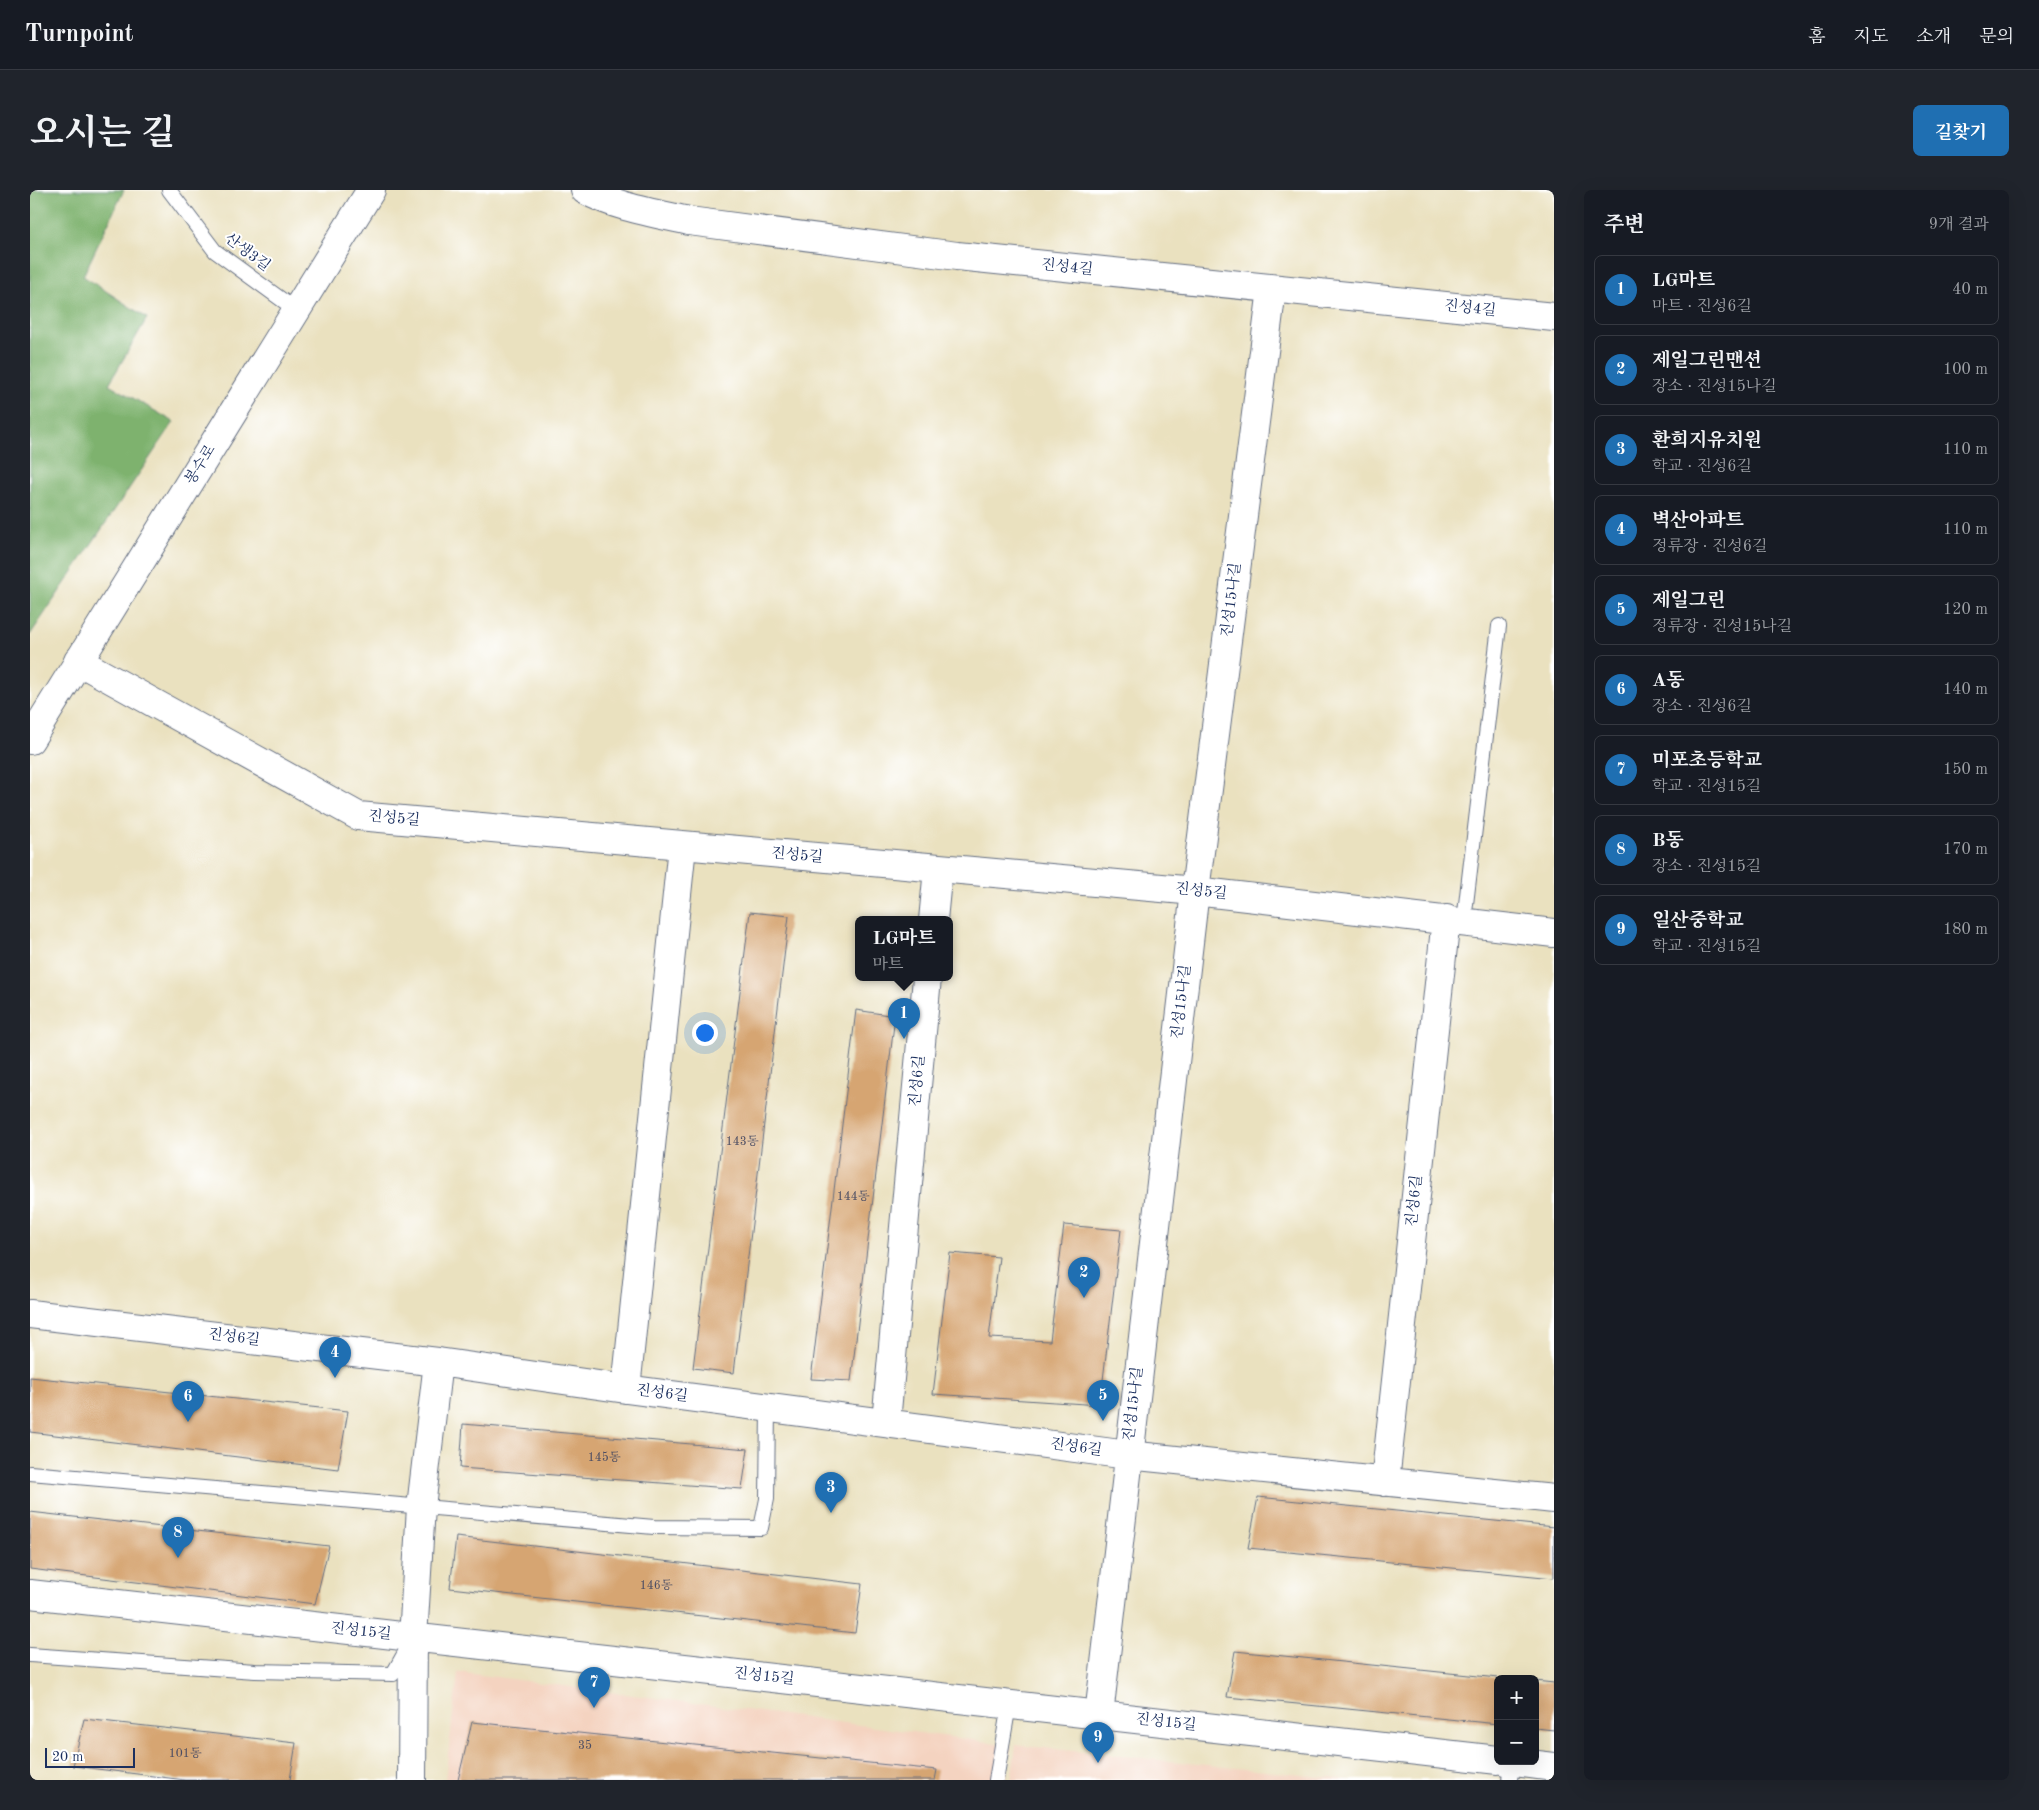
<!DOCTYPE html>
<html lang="ko">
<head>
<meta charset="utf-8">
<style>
  body { margin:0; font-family:"Old Standard TT","Noto Serif KR",serif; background:#20242c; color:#f1f3f6 }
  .controls { position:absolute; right:15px; bottom:15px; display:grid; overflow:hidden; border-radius:8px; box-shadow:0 5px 20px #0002 }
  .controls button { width:45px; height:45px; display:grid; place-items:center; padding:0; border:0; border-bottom:1px solid #363941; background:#171b24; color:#f1f3f6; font:25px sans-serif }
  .scale { position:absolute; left:15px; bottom:12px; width:90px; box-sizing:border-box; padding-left:5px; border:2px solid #1b2f5e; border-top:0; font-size:14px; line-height:18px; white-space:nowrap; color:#1b2f5e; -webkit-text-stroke:4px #fff; paint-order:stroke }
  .you { position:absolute; left:674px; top:842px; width:18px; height:18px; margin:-12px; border:4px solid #fff; border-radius:50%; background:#1a73e8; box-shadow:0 0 0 8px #1a73e833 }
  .badge { display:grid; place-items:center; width:32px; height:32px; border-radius:50%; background:#1f6fb2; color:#fff; font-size:16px; font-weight:700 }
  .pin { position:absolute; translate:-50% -41px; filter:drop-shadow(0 1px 2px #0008) }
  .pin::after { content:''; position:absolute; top:26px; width:18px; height:15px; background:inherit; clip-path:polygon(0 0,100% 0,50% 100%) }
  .popup { position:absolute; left:825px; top:726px; width:98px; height:65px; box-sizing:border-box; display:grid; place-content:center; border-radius:8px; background:#171b24; filter:drop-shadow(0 1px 4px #0005); font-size:16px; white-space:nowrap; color:#9ea1a6 }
  .popup b { font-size:19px; color:#f1f3f6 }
  .popup::after { content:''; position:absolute; left:50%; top:100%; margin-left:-10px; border:10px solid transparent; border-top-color:#171b24 }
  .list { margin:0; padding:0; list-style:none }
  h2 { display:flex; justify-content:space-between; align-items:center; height:65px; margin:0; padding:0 20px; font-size:21px }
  h2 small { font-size:16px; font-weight:400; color:#9ea1a6 }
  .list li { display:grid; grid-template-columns:32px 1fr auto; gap:15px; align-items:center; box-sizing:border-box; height:70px; margin:0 10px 10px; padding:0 10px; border:1px solid #363941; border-radius:8px }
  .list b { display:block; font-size:19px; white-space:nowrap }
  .list p { margin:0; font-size:16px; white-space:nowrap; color:#9ea1a6 }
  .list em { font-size:16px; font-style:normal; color:#9ea1a6 }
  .map { position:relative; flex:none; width:1524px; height:1590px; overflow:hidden; border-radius:8px }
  header { display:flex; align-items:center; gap:30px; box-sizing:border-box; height:70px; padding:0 25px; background:#171b24; border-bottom:1px solid #363941 }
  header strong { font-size:24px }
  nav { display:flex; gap:28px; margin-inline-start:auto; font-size:18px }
  .intro { display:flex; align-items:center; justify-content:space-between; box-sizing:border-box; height:120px; padding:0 30px }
  h1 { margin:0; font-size:35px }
  .button { padding:12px 22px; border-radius:8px; background:#1f6fb2; color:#fff; font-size:18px; font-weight:700 }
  main { display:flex; gap:30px; padding:0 30px }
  aside { flex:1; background:#171b24; border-radius:8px; box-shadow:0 5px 20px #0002 }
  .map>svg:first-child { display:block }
</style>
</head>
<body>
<header>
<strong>Turnpoint</strong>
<nav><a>홈</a><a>지도</a><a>소개</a><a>문의</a></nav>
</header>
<div class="intro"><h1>오시는 길</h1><a class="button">길찾기</a></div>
<main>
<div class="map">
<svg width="1524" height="1590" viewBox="0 0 1524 1590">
  <rect width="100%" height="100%" fill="#fff"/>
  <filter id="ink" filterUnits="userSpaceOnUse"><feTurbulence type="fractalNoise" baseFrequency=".02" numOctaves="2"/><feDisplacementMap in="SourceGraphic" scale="10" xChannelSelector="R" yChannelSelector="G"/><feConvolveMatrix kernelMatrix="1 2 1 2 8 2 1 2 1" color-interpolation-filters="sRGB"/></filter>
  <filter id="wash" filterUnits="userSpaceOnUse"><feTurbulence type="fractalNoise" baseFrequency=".0096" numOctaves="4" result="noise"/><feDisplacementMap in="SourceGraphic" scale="20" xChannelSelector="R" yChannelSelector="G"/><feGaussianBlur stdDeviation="1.12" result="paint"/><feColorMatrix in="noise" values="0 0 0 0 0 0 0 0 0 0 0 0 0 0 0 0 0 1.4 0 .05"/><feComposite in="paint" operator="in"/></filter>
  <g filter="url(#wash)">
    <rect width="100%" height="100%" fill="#eae1bf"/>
    <!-- built -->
    <path fill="#f4d3c0" d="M428 1482 981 1555 976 1590H415Z
      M986 1555 1320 1590H981Z"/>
    <!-- forest -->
    <path fill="#7eb26e" stroke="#4c7066" d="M0 0H94L53 86 117 128 79 194 144 232 0 445Z"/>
    <g id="blocks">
      <!-- building -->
      <path fill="#d6a572" d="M720 722 759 726 704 1183 663 1178Z
        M826 820 865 826 821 1191 781 1189Z
        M1034 1035 1091 1040 1070 1215 903 1204 920 1063 969 1067 959 1148 1020 1151Z
        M0 1187 318 1221 308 1279 0 1242Z
        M433 1234 718 1259 712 1299 430 1278Z
        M1228 1307 1524 1337V1388L1218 1358Z
        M0 1322 299 1356 285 1414 0 1379Z
        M426 1347 832 1394 825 1443 420 1398Z
        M1205 1461 1468 1488V1534L1197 1507Z
        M1505 1491 1524 1493V1540L1505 1538Z
        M54 1529 266 1553 260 1590H155L43 1576Z
        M442 1532 907 1580 905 1590H428Z"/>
    </g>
  </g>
  <g filter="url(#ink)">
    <use href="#blocks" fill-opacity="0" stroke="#636d80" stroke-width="1"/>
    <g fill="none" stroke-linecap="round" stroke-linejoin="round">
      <!-- service casing -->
      <g stroke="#636d80" stroke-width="16">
        <path id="service" d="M139 0 185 61 266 120
          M1434 731 1469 436
          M0 1283 624 1337 731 1338 737 1309 738 1216
          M0 1465 225 1481 363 1484 378 1457
          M966 1590 979 1515
          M1480 1590 1482 1572"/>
      </g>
      <!-- minor casing -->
      <g stroke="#636d80" stroke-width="30">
        <path id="minor" d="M48 471 328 626 1165 701 1524 743
          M903 730 908 679
          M0 1124 408 1172 596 1199 1098 1265 1524 1309
          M596 1199 652 656
          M856 1232 897 788
          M1355 1292 1416 729
          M0 1404 1468 1570
          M1069 1525 1165 701 1242 99
          M1476 1571 1524 1577
          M382 1590 383 1448 391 1317 408 1172"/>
      </g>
      <!-- tertiary casing -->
      <g stroke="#636d80" stroke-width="30">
        <path id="tertiary" d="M555 0C586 17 624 23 659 31L927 66 1524 127"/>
      </g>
      <!-- secondary casing -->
      <g stroke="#636d80" stroke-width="30">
        <path id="secondary" d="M0 550 341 0"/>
      </g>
      <!-- service -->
      <use href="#service" stroke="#fff" stroke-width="14"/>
      <!-- minor -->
      <use href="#minor" stroke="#fff" stroke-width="28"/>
      <!-- tertiary -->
      <use href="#tertiary" stroke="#fff" stroke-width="28"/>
      <!-- secondary -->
      <use href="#secondary" stroke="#fff" stroke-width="28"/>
    </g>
  </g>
  <g text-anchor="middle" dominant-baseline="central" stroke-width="4" stroke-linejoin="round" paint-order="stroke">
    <!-- number labels -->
    <g font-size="12" fill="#4a4c63">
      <text x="712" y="952">143동</text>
      <text x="823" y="1007">144동</text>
      <text x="574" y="1268">145동</text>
      <text x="626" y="1396">146동</text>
      <text x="555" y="1556">35</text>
      <text x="155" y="1564">101동</text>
    </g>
    <!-- street labels -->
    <g font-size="15" fill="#1b2f5e" stroke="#fff">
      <text transform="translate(217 63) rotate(37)">산생3길</text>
      <text transform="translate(1037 78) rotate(6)">진성4길</text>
      <text transform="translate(1440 119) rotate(6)">진성4길</text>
      <text transform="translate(171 275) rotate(-58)">봉수로</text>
      <text transform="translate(1202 410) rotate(-83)">진성15나길</text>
      <text transform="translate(364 629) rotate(5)">진성5길</text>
      <text transform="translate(767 666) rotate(5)">진성5길</text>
      <text transform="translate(1171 702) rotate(6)">진성5길</text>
      <text transform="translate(1152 812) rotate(-83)">진성15나길</text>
      <text transform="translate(888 891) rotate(-85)">진성6길</text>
      <text transform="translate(1385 1011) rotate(-84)">진성6길</text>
      <text transform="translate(204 1148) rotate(7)">진성6길</text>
      <text transform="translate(632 1204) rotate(7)">진성6길</text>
      <text transform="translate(1104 1214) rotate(-83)">진성15나길</text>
      <text transform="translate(1046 1258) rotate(8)">진성6길</text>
      <text transform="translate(331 1442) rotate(6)">진성15길</text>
      <text transform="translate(734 1487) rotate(6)">진성15길</text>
      <text transform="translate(1136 1533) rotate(6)">진성15길</text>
    </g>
  </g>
</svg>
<div class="controls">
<button>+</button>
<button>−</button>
</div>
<div class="scale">20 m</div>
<div class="you"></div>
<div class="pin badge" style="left:874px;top:849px">1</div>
<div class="popup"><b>LG마트</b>마트</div>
<div class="pin badge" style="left:1054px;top:1108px">2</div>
<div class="pin badge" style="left:801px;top:1323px">3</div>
<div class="pin badge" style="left:305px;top:1188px">4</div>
<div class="pin badge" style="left:1073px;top:1231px">5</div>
<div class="pin badge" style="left:158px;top:1232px">6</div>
<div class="pin badge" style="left:564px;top:1518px">7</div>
<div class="pin badge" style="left:148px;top:1368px">8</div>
<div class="pin badge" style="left:1068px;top:1573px">9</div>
</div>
<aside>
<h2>주변<small>9개 결과</small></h2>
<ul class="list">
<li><span class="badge">1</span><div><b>LG마트</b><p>마트 · 진성6길</p></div><em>40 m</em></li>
<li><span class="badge">2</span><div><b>제일그린맨션</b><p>장소 · 진성15나길</p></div><em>100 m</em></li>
<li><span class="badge">3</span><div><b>환희지유치원</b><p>학교 · 진성6길</p></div><em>110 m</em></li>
<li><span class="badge">4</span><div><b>벽산아파트</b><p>정류장 · 진성6길</p></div><em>110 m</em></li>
<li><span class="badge">5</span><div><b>제일그린</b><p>정류장 · 진성15나길</p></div><em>120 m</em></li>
<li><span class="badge">6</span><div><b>A동</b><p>장소 · 진성6길</p></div><em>140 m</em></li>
<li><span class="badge">7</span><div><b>미포초등학교</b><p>학교 · 진성15길</p></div><em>150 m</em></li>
<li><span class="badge">8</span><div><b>B동</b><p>장소 · 진성15길</p></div><em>170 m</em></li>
<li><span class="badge">9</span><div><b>일산중학교</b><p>학교 · 진성15길</p></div><em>180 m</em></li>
</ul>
</aside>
</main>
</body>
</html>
